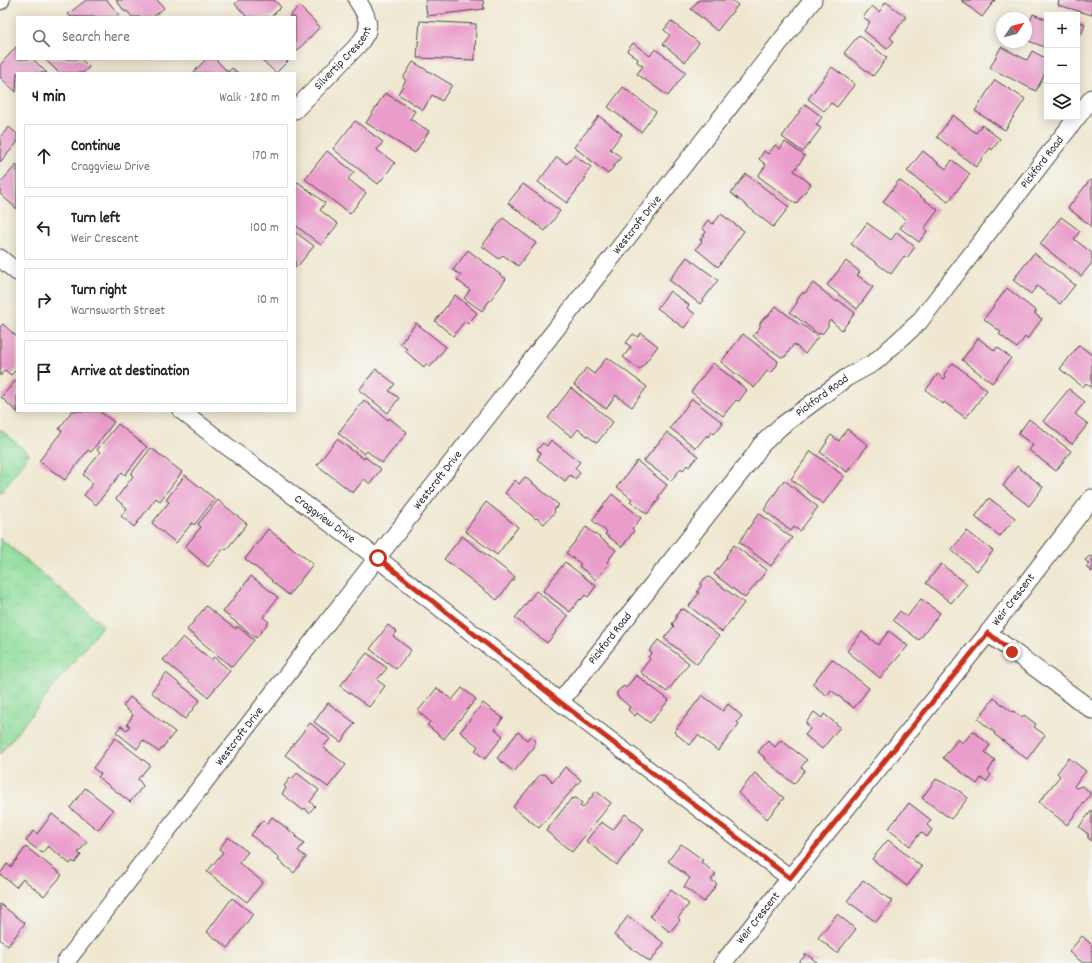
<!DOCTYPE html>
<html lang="en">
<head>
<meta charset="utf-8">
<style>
  body { margin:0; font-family:Dekko,sans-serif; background:#f6f6f6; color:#202124 }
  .controls { position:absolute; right:12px; top:12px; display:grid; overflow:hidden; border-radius:0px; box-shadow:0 2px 10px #0003 }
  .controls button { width:36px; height:36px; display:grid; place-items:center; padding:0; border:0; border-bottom:1px solid #e0e0e0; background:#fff; color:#202124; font:20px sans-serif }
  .compass { position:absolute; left:996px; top:12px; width:36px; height:36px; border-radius:50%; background:#fff; box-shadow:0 2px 10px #0003; rotate:55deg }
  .stop { position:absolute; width:12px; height:12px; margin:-9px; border:3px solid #c8321e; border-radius:50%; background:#fff }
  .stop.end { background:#c8321e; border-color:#fff; box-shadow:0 1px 4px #0008 }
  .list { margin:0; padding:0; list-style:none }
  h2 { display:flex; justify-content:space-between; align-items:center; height:52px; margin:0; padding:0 16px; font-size:17px }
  h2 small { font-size:13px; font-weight:400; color:#757577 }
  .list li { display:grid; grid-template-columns:26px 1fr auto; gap:12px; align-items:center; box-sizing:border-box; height:64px; margin:0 8px 8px; padding:0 8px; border:1px solid #e0e0e0; border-radius:0px }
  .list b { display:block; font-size:15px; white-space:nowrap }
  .list p { margin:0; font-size:13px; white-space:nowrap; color:#757577 }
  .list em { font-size:13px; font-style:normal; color:#757577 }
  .icon { flex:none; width:22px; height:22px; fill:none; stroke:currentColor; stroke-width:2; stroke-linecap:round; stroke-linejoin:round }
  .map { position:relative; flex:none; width:1092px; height:963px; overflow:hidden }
  .search { position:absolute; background:#fff; box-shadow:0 2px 10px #0003; left:16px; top:16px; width:280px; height:44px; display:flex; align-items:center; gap:10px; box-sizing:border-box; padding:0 14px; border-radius:0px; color:#757577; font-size:15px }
  .panel { position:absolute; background:#fff; box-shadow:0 2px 10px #0003; left:16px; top:72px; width:280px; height:340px; border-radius:0px }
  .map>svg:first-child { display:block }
</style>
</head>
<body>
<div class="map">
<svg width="1092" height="963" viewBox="0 0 1092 963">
  <defs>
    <pattern id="park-crowns" width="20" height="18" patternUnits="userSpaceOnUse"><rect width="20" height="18" fill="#90dd9b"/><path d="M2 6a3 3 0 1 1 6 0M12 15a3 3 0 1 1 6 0" fill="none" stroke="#7cbe86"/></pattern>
  </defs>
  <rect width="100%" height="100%" fill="#f6f6f2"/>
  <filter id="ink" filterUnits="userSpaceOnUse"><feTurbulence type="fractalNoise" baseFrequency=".025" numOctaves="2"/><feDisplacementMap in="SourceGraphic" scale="8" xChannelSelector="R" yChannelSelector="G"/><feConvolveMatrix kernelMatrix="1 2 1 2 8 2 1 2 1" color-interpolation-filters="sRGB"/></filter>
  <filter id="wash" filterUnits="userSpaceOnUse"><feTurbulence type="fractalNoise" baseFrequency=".012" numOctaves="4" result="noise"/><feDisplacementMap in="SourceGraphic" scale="16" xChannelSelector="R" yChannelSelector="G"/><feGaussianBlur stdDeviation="0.9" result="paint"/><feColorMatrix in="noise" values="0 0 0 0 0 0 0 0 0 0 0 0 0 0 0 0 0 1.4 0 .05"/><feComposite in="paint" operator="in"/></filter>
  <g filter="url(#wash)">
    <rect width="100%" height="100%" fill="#efe7d0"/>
    <!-- park -->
    <path fill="url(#park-crowns)" stroke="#5e8463" d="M0 429 29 454 0 494Z
      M0 538 103 625 0 754Z"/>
    <g id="blocks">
      <!-- building -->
      <path fill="#ea9dcb" d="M86 0H107L119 15 116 17H71L68 14Z
        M116 0H157L164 8 153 17H132L127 11 125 12Z
        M239 0H274L281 7 271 17H247L235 4Z
        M425 0H483L484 9 427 16Z
        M699 0H732L738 5 717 31 691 9Z
        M962 0H995L982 17 962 1Z
        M1059 0H1092V15L1058 5Z
        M886 2 906 17 890 38 894 41 887 49 864 31 870 22 863 17 872 6 879 12Z
        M299 6 320 27 295 53V17H289Z
        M1033 14 1047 20V48L1026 40V32Z
        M420 21 476 24 475 60 417 58Z
        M671 21 699 43 685 62 663 44 670 35 664 30Z
        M1077 21 1085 24 1081 36 1077 34Z
        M859 35 887 58 873 76 844 53Z
        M633 43 650 56 655 49 686 72 668 96 637 74 643 66 637 62 638 59 627 51Z
        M17 46V59H33L47 73H17L16 92 0 77V65Z
        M1001 47 1027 60 1032 51 1047 59V69L1036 91 990 68Z
        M45 59H81L89 67 83 73H59Z
        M206 59H215L228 72 232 68 238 73H193Z
        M261 59H290L276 73Z
        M413 62 452 85 442 101 432 95 423 110 398 94 406 80 403 78Z
        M832 67 855 84 837 107 831 103 824 111 808 99Z
        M995 80 1025 99 1005 130 975 111Z
        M623 87 656 112 641 132 608 107Z
        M385 93 415 111 410 119 429 131 415 153 366 123Z
        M805 104 822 117 816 125 821 128 803 152 782 137Z
        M953 115 976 133 982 125 1000 139 992 150 990 148 976 167 937 137Z
        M599 116 622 134 610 149 621 157 608 174 574 147Z
        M355 121 383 142 377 150 395 163 378 184 333 149Z
        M9 127 17 134V143L0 162V137Z
        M785 142 805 156 794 171 811 184 796 204 758 176 766 165 759 159 764 151 768 154 775 145 780 149Z
        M327 151 354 172 348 179 366 193 350 214 305 179Z
        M923 151 946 169 952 160 970 174 948 202 907 171Z
        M574 155 591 167 584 177 586 178 567 203 538 182 557 157 567 164Z
        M17 164V209L0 194V183Z
        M746 174 789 207 773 227 731 193Z
        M899 180 938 210 924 229 927 231 919 242 900 228 906 220 883 202Z
        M1090 180 1092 181V227L1068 208Z
        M298 182 325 203 320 210 338 224 321 245 295 225V186Z
        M523 184 560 211 545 231 508 203Z
        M721 214 744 231 718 267 696 249 702 241 700 240 706 232 702 228 708 220 713 224Z
        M1061 217 1080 231 1074 239 1092 253V263L1081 276 1040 244Z
        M503 218 536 243 518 266 503 255 499 259 482 246Z
        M867 223 891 240 897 232 915 247 907 258 904 256 891 274 851 244Z
        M295 232 314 246 297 267 295 266Z
        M468 250 506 279 482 311 464 298 470 290 457 280 461 275 453 270Z
        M1034 253 1075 285 1060 304 1037 286 1031 294 1013 280Z
        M687 257 718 280 700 304 669 280Z
        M846 261 860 272 857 275 873 287 857 309 827 285Z
        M813 283 837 302 838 300 855 313 842 330 830 320 828 323V326L823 333 818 334 790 312 797 303V300L802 293H805Z
        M1007 288 1036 311 1035 314 1042 319 1027 339 1025 337 1017 348 999 334 1001 332 984 319Z
        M670 291 689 305 687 308 695 314 684 328 657 308Z
        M455 295 477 313 468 324 465 321 453 336 435 321Z
        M776 306 800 325 801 324 818 337 805 354 794 344 785 357H781L753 336 760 327V323L765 317 768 316Z
        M416 323 446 347 430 367 426 364 424 367 405 351 407 349 400 344Z
        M3 324 17 337V369L11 375 5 370 0 376V327Z
        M641 333 658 346 640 370 623 357 631 347 626 343 633 334 638 337Z
        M743 334 778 361 777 365 773 371 769 372 767 371 754 388 721 362Z
        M978 338 995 351 997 347 1011 358 992 383 962 360Z
        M1079 345 1092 355V388L1086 383 1083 387 1060 369Z
        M607 357 647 387 632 407 616 395 606 409 574 385 586 368 594 374Z
        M713 363 747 390 739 401 736 400 723 416 691 392Z
        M953 363 987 390 966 418 944 402 943 404 926 390 938 374 944 379 946 377 944 374Z
        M376 369 395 384 389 391 399 398 388 413 359 390Z
        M17 379V411H22L19 414 1 397Z
        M571 388 613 422 597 443 578 429 572 437 548 418Z
        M1069 389 1085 402 1075 414 1088 424 1072 444 1043 421Z
        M692 399 723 423 714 434 712 432 708 437 707 435 696 448 670 428Z
        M364 400 388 420 389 418 407 432 382 463 367 451 364 454 338 433Z
        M72 411H99L114 422 91 452 88 450 65 480 39 461 62 431 59 429Z
        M1029 419 1071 451 1056 471 1029 450 1033 445 1018 434Z
        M118 424 147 447 125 475 122 472 96 505 84 495 93 483 83 475 100 452 97 450Z
        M847 429 868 445 847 472 820 452 827 442 826 441 831 435 839 441Z
        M667 432 698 456 689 467 687 465 683 470 681 468 671 481 644 461Z
        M337 439 364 459 365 457 381 469 370 484 364 479 353 493 317 465Z
        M551 440 580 462 575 468 580 473 575 479 570 475 565 481 537 459 541 453 537 450 543 443 547 446Z
        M151 448 182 472 160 501 156 498 134 527 121 516 127 508 116 499 133 476 131 474Z
        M811 451 844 476 823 504 791 479Z
        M637 461 667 485 658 497 660 498 647 514 630 501 632 499 617 487Z
        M1017 466 1043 487 1029 506 1003 486Z
        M185 475 215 499 194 525 192 523 176 543 152 523 169 502 166 500Z
        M525 477 559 505 554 510 555 512 544 524 537 518 536 519 505 493 515 480 519 484Z
        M784 480 818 507 800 531 794 527 791 531 764 510Z
        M612 494 641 518 632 529 634 531 622 547 605 534 607 532 592 520Z
        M989 498 1015 518 1000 536 975 517Z
        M218 500 247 524 226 550 224 548 208 567 185 547 201 527 198 524Z
        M486 502 518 527 497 555 465 531Z
        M759 513 792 538 771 566 739 542Z
        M586 527 616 550 607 562 609 564 596 580 579 566 581 564 566 553Z
        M268 529 313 564 289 595 271 581 272 580 245 559Z
        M967 531 993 551 977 571 951 550Z
        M462 536 515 577 497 600 444 559Z
        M734 545 767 570 745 598 714 574 727 557 726 556Z
        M1090 556 1092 557V572L1086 567 1089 564 1085 560Z
        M565 562 596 586 588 597 585 595 581 600 580 599 570 612 543 591Z
        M941 564 967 584 951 603 926 583Z
        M251 576 278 597 263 617 269 622 256 638 223 612Z
        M709 577 744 603 722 632 689 606 699 593 697 592 701 586V583L705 578Z
        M536 591 568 616 557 630 555 631 556 632 547 643 515 618Z
        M921 599 940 613 919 640 893 620 900 611 907 617Z
        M206 606 226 622 236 629 237 626 254 640 232 667 187 630Z
        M684 609 719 636 697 664 664 638 674 626 672 624 676 619V616L680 610Z
        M388 625 397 632 393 636 411 650 396 669 370 649Z
        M889 631 908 646 880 678 847 651 862 632 878 645Z
        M183 637 202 653V652L211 660 214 657 230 671 208 697 163 660Z
        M658 640 689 663 667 692 640 672 650 659 648 657 652 653 649 651Z
        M367 653 387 668 377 680 385 686 369 707 340 686Z
        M832 659 869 688 854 708 831 690 827 696 812 684Z
        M166 673 200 700 185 719 151 692Z
        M636 675 669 700 650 723 637 713 635 716 628 710 630 707 617 696V692L621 688 624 686 626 688Z
        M437 688 452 700 462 688 476 699 444 739 427 725 430 722 418 711Z
        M702 695 723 711 728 704 742 716 737 722 739 724 718 751 698 735 690 745 674 732Z
        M130 697 175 732 159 752 143 740 137 749 116 732 121 726 127 730 130 726 127 724 133 715 123 706Z
        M994 698 1012 712 1013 711 1022 717 1024 715 1036 724 1034 727 1045 735 1027 759 994 734 995 733 978 719Z
        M328 703 355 723 341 742 314 722Z
        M483 703 503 718 495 729 503 736 485 759 475 751 478 746 460 732Z
        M814 712 822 718 824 714 840 727 822 749 805 735 810 729 806 723Z
        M310 723 330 739 323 747 346 765 328 787 285 755Z
        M973 731 990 745 985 752 995 760 988 772 991 775 986 782 981 778 977 784 943 758 958 739 963 743Z
        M518 732 527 740 530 736 536 741 533 745 535 746 514 772 497 758Z
        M115 738 150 765 138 779 143 786 130 802 98 777 101 774 93 768Z
        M768 740 775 747 781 740 807 760 801 767 805 770 794 784 764 759 765 758 758 752Z
        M1069 758 1086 771 1074 786 1076 788 1082 786 1089 791 1090 795 1067 825 1039 802 1060 776 1057 773Z
        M565 767 581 780 539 828 513 807 540 775 544 774 550 778 552 783Z
        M297 773 319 790 310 802 315 806 309 813 305 808 303 810 282 794 286 788 284 786 290 778 292 779Z
        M755 773 784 798 767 819 738 793Z
        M936 779 958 790 968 798 951 819 922 798Z
        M85 788 113 810 98 830 70 808Z
        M596 791 611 803 572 852 546 831 571 799 576 798 582 803 580 806 583 808Z
        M909 803 931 820 927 825 932 830 927 837 921 832 910 846 888 829Z
        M1092 810V841L1088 838V834L1079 827Z
        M52 814 87 842 78 853 81 855 75 863 72 861 70 864 48 846 42 853 26 841 33 831 37 834Z
        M625 814 644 829 617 865 586 841 601 822 613 830Z
        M272 817 297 836 296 837 304 843 298 851 306 857 294 873 278 860 280 858 251 835 263 820 267 824Z
        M228 837 248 852 239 863 263 882 247 902 207 872 223 852 219 849Z
        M888 840 922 867 907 886 872 859Z
        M681 844 703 860 701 862 716 874 711 880 717 884 704 902 684 887 690 878 668 861Z
        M26 847 62 875 44 896 23 879 16 887 0 874 7 864 11 867Z
        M863 880 892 901 876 922 847 901Z
        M671 890 689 904 678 918 680 920 670 932 650 916Z
        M232 898 253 914 228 948 207 932Z
        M0 904 25 923 8 946 0 940Z
        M837 914 856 929 837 953 818 938Z
        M628 916 664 943 650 962 614 935Z
        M1082 936 1092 945V963H1083L1069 952Z
        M806 954 818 963H799Z"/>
    </g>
  </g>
  <g filter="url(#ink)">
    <use href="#blocks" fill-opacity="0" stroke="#484744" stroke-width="1"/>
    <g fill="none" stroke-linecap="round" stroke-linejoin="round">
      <!-- minor casing -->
      <g stroke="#484744" stroke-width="19">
        <g id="minor">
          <path d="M0 1 1 0"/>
          <path id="s1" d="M295 110 360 43C362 39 366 35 367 31 370 20 363 9 357 0"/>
          <path d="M0 258 17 272"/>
          <path id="s2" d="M182 411 228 447 377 558 560 702 790 878"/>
          <path d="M988 633 1092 710"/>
          <path id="s3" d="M560 702 753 457 761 445 780 427 846 378 875 362 919 322 1092 98"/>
          <path id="s4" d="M65 963 377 558 813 0"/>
          <path id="s5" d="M723 963 790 878 988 633 1092 498"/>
        </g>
      </g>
      <!-- minor -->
      <use href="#minor" stroke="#fff" stroke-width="17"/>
    </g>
  </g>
  <g fill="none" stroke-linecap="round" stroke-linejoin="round" filter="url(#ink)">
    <!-- route -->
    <path stroke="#c8321e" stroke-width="5" d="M378 558 560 702 790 878 988 633 1012 652"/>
  </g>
  <g text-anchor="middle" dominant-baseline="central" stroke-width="3" stroke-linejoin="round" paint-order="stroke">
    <!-- street labels -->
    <g font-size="12" fill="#2b2b2b" stroke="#f6f6f2">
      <text stroke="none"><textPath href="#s1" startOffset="71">Silvertip Crescent</textPath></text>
      <text stroke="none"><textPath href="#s3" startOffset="729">Pickford Road</textPath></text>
      <text stroke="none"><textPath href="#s4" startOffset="934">Westcroft Drive</textPath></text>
      <text stroke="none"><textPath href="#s3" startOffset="405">Pickford Road</textPath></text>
      <text stroke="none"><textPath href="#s4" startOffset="610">Westcroft Drive</textPath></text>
      <text stroke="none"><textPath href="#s2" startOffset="179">Craggview Drive</textPath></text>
      <text stroke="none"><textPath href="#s5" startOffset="465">Weir Crescent</textPath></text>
      <text stroke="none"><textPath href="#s3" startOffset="81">Pickford Road</textPath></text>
      <text stroke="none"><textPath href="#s4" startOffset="286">Westcroft Drive</textPath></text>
      <text stroke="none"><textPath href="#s5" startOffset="57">Weir Crescent</textPath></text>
    </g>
  </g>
</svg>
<div class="controls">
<button>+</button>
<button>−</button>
<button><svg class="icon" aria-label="layers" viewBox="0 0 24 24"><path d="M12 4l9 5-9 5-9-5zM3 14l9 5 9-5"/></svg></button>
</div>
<svg class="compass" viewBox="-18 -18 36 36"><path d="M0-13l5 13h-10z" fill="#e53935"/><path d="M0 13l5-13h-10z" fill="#757577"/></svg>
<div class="stop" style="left:378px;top:558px"></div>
<div class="stop end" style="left:1012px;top:652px"></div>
<div class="search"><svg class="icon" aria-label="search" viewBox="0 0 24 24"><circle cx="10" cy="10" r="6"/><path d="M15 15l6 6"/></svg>Search here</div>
<section class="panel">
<h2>4 min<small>Walk · 280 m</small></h2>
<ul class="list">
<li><svg class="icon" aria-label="ahead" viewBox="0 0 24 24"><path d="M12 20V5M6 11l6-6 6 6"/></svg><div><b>Continue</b><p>Craggview Drive</p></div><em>170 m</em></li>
<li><svg class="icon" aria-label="left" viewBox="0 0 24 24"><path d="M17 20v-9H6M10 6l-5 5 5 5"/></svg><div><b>Turn left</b><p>Weir Crescent</p></div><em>100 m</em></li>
<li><svg class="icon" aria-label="right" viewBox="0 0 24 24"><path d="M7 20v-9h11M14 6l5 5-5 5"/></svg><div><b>Turn right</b><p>Warnsworth Street</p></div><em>10 m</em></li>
<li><svg class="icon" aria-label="arrive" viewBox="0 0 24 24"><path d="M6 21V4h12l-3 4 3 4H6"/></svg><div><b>Arrive at destination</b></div></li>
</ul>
</section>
</div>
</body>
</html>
